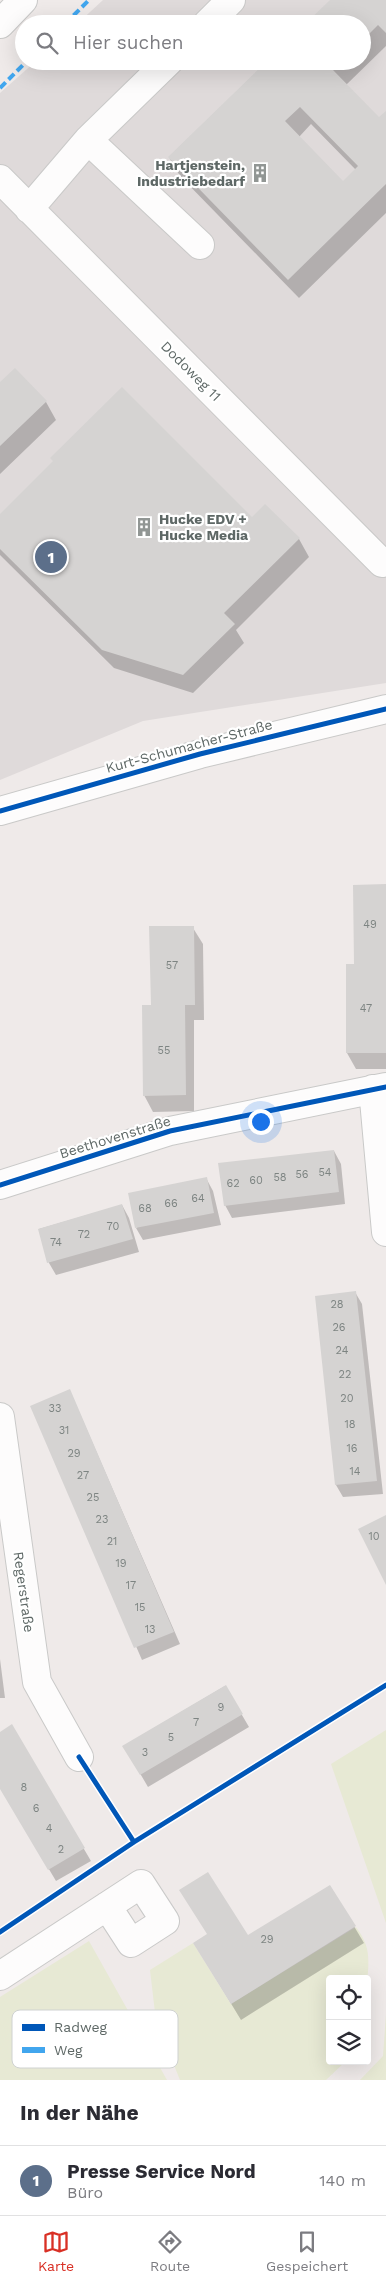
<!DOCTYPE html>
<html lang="de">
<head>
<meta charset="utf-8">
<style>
  body { margin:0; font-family:"Work Sans",sans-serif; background:#f2f2f3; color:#2b2b33 }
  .controls { position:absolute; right:15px; bottom:15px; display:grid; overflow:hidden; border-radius:5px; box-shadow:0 5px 20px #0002 }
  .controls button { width:45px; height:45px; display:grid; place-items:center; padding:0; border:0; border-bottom:1px solid #e1e1e2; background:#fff; color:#2b2b33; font:25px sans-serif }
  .you { position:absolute; left:260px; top:1121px; width:18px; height:18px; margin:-12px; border:4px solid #fff; border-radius:50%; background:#1a73e8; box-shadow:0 0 0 8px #1a73e833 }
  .badge { display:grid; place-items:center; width:32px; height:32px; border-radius:50%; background:#d93025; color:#fff; font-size:16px; font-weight:700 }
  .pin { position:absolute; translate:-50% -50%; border:2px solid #fff; box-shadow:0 1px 5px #0006 }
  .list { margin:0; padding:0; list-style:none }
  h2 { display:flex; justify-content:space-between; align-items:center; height:65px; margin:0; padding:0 20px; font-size:21px }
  h2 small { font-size:16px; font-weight:400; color:#7c7c81 }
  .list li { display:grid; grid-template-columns:32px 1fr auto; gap:15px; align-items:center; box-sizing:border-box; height:70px; padding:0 20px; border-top:1px solid #e1e1e2 }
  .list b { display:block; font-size:19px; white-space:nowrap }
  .list p { margin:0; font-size:16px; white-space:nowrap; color:#7c7c81 }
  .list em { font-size:16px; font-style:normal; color:#7c7c81 }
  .icon { flex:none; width:28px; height:28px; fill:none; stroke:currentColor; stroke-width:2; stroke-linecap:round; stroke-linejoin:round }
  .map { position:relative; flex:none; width:386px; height:2080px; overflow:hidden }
  .search { position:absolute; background:#fff; box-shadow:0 5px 20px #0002; left:15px; right:15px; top:15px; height:55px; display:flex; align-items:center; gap:12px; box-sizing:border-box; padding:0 18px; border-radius:28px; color:#7c7c81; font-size:19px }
  .sheet { height:135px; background:#fff }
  nav { display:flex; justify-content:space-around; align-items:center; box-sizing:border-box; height:70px; border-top:1px solid #e1e1e2; background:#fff; font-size:14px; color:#7c7c81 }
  nav a { display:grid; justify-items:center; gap:2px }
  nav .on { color:#d93025 }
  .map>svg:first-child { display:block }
</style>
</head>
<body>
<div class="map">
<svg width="386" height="2080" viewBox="0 0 386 2080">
  <rect width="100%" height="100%" fill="#efeae9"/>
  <!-- industrial -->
  <path fill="#dfdada" d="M103 0H386V683L143 721 0 780V93L36 61H362V24H77Z"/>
  <!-- green -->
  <path fill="#e7e9d4" d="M386 1730V1923L331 1764Z
    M356 1927C371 1947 369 1959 367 1984V1979H330V2061H346L326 2080H180L156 2021 150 1970 193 1943 231 2004Z
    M89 1941 167 2080H0V1997Z
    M386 2014V2080H360L383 2056Z"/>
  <!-- shadow -->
  <path fill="#0003" fill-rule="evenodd" d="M331 0H386V46L346 85 379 119 386 113V213L299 298 180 176 169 157 268 61H362V24ZM311 124 356 170 343 182 299 137Z
    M0 384 46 402 56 420 0 474Z
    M0 515 252 518 299 539 309 557 236 630 244 643 193 693 114 668 0 555Z
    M386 885V1069H356L347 1053Z
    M193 928 203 944 204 1020H194V1111L153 1112 144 1095 152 1006Z
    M334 1151 341 1164 345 1204 232 1218 225 1205Z
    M206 1178 213 1191 221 1225 143 1240 136 1228Z
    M122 1205 129 1218 139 1252 56 1275 49 1263 39 1229Z
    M355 1292 362 1304 383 1494 343 1497 336 1485 316 1297Z
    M70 1391 180 1644 142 1660 32 1407Z
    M0 1659 5 1698H0Z
    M225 1686 249 1727 148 1787 124 1746Z
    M12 1726 91 1861 56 1881 0 1787V1733Z
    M330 1886 364 1943 241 2020 204 1959 247 1937Z"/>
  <!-- building -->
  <path fill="#d5d3d2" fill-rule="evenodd" d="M330 0H386V33L378 25 362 41V24H305Z
    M267 61H341L333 70 379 117 386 111V184L288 280 168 157ZM300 107 358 166 343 181 285 121Z
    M15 368 47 401 0 446V382Z
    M122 387 252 517 265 504 300 538 224 613 235 624 183 675 102 650 0 549V514L53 461 50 458Z
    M386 884V1053H346V964H354L353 885Z
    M149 926H194L195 1005H185L186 1095 143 1096 142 1005H151Z
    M334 1150 339 1192 224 1206 218 1163Z
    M207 1177 214 1213 135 1228 128 1193Z
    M122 1204 133 1239 47 1263 38 1229Z
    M356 1291 377 1481 335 1485 315 1296Z
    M70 1389 174 1632 134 1648 30 1406Z
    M386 1515V1585L358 1529Z
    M226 1685 243 1714 140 1775 122 1746Z
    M12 1724 85 1848 48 1870 0 1789V1732Z
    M208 1872 248 1935 330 1885 356 1926 231 2004 193 1943 207 1934 179 1890Z"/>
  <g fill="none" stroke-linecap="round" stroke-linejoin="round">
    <!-- minor casing -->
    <g stroke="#c9c9c8" stroke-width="30">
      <path id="minor" d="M0 24 23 0
        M207 24 231 0
        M88 140 200 245
        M0 179 382 563
        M29 209 88 140 169 61
        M0 811 200 754 386 709
        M373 1089 386 1232
        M0 1185 170 1131 386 1087
        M0 1417 37 1682 79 1757
        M0 1976 141 1884 165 1921 131 1943 107 1906"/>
    </g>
    <!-- minor -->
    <use href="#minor" stroke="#fdfcfc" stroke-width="28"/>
    <!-- quiet -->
    <path stroke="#41a6ee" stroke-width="4" stroke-dasharray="8 4" stroke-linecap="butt" d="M65 24 89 0
      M0 88 27 61"/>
    <!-- cycleway casing -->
    <g stroke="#fff" stroke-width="8">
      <path id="cycleway" d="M0 811 200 754 386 709
        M0 1185 170 1131 386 1087
        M79 1757 134 1842
        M0 1932 134 1842 386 1685"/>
    </g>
    <!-- cycleway -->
    <use href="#cycleway" stroke="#0057b8" stroke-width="5"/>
  </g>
  <!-- icons -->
  <defs>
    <g id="building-bare" transform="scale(1.5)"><path d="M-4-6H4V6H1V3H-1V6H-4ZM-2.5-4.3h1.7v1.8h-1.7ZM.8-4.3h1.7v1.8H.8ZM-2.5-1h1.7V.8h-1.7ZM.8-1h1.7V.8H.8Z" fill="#919694" stroke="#fff" stroke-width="2.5" paint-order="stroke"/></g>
  </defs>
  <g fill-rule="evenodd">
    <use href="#building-bare" x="260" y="173"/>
    <use href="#building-bare" x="144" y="527"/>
  </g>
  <g text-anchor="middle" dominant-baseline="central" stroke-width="4.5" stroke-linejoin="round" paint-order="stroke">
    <!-- number labels -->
    <g font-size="11" fill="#7d8482">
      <text x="370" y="924">49</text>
      <text x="172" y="965">57</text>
      <text x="366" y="1008">47</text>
      <text x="164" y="1050">55</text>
      <text x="325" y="1172">54</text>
      <text x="302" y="1174">56</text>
      <text x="280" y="1177">58</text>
      <text x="256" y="1180">60</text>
      <text x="233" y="1183">62</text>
      <text x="198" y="1198">64</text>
      <text x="171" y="1203">66</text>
      <text x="145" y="1208">68</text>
      <text x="113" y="1226">70</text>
      <text x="84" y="1234">72</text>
      <text x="56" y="1242">74</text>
      <text x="337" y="1304">28</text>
      <text x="339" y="1327">26</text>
      <text x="342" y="1350">24</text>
      <text x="345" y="1374">22</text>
      <text x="347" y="1398">20</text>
      <text x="55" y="1408">33</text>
      <text x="350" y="1424">18</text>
      <text x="64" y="1430">31</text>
      <text x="352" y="1448">16</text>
      <text x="74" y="1453">29</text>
      <text x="355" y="1471">14</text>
      <text x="83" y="1475">27</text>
      <text x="93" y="1497">25</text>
      <text x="102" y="1519">23</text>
      <text x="374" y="1536">10</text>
      <text x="112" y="1541">21</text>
      <text x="121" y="1563">19</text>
      <text x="131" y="1585">17</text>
      <text x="140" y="1607">15</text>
      <text x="150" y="1629">13</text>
      <text x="221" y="1707">9</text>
      <text x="196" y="1722">7</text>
      <text x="171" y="1737">5</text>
      <text x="145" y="1752">3</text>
      <text x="24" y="1787">8</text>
      <text x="36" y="1808">6</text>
      <text x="49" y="1828">4</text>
      <text x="61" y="1849">2</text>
      <text x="267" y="1939">29</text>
    </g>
    <!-- poi labels -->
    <g font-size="14" font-weight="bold" fill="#5e6866" stroke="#fff" text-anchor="end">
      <text x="245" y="165">Hartjenstein,<tspan x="245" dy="16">Industriebedarf</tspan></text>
      <text x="159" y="519" text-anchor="start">Hucke EDV +<tspan x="159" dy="16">Hucke Media</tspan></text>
    </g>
    <!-- street labels -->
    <g font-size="14" fill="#5e6866" stroke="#fff">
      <text transform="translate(191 371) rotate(45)">Dodoweg 11</text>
      <text transform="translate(189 746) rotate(-15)">Kurt-Schumacher-Straße</text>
      <text transform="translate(115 1137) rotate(-17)">Beethovenstraße</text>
      <text transform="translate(24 1592) rotate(82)">Regerstraße</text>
    </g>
  </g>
  <!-- legend -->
  <rect x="12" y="2010" width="166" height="58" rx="8" fill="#fff" stroke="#cfd2d1" stroke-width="1"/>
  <rect x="22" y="2024" width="23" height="7" fill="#0057b8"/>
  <rect x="22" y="2047" width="23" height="6" fill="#41a6ee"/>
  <g font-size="14" fill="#5e6866">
    <text x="54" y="2032">Radweg</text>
    <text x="54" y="2055">Weg</text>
  </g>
</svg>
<div class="controls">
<button><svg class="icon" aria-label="locate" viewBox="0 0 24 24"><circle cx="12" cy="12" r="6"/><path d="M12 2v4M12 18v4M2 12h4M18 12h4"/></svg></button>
<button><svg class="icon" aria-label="layers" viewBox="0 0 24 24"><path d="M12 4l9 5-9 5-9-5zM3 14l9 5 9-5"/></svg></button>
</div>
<div class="you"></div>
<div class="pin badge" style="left:51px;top:557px;background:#5c6f8a">1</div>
<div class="search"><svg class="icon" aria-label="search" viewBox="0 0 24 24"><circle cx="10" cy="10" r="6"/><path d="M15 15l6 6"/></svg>Hier suchen</div>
</div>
<section class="sheet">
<h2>In der Nähe<small></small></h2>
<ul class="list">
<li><span class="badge" style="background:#5c6f8a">1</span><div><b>Presse Service Nord</b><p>Büro</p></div><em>140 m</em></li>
</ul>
</section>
<nav>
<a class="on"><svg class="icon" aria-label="map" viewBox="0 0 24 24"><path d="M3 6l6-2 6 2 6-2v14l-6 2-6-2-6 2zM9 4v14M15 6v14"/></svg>Karte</a>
<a><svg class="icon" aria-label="directions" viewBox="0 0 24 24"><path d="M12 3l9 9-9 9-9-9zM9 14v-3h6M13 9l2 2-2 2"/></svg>Route</a>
<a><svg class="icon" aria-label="saved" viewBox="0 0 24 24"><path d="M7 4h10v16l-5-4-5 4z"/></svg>Gespeichert</a>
</nav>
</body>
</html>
